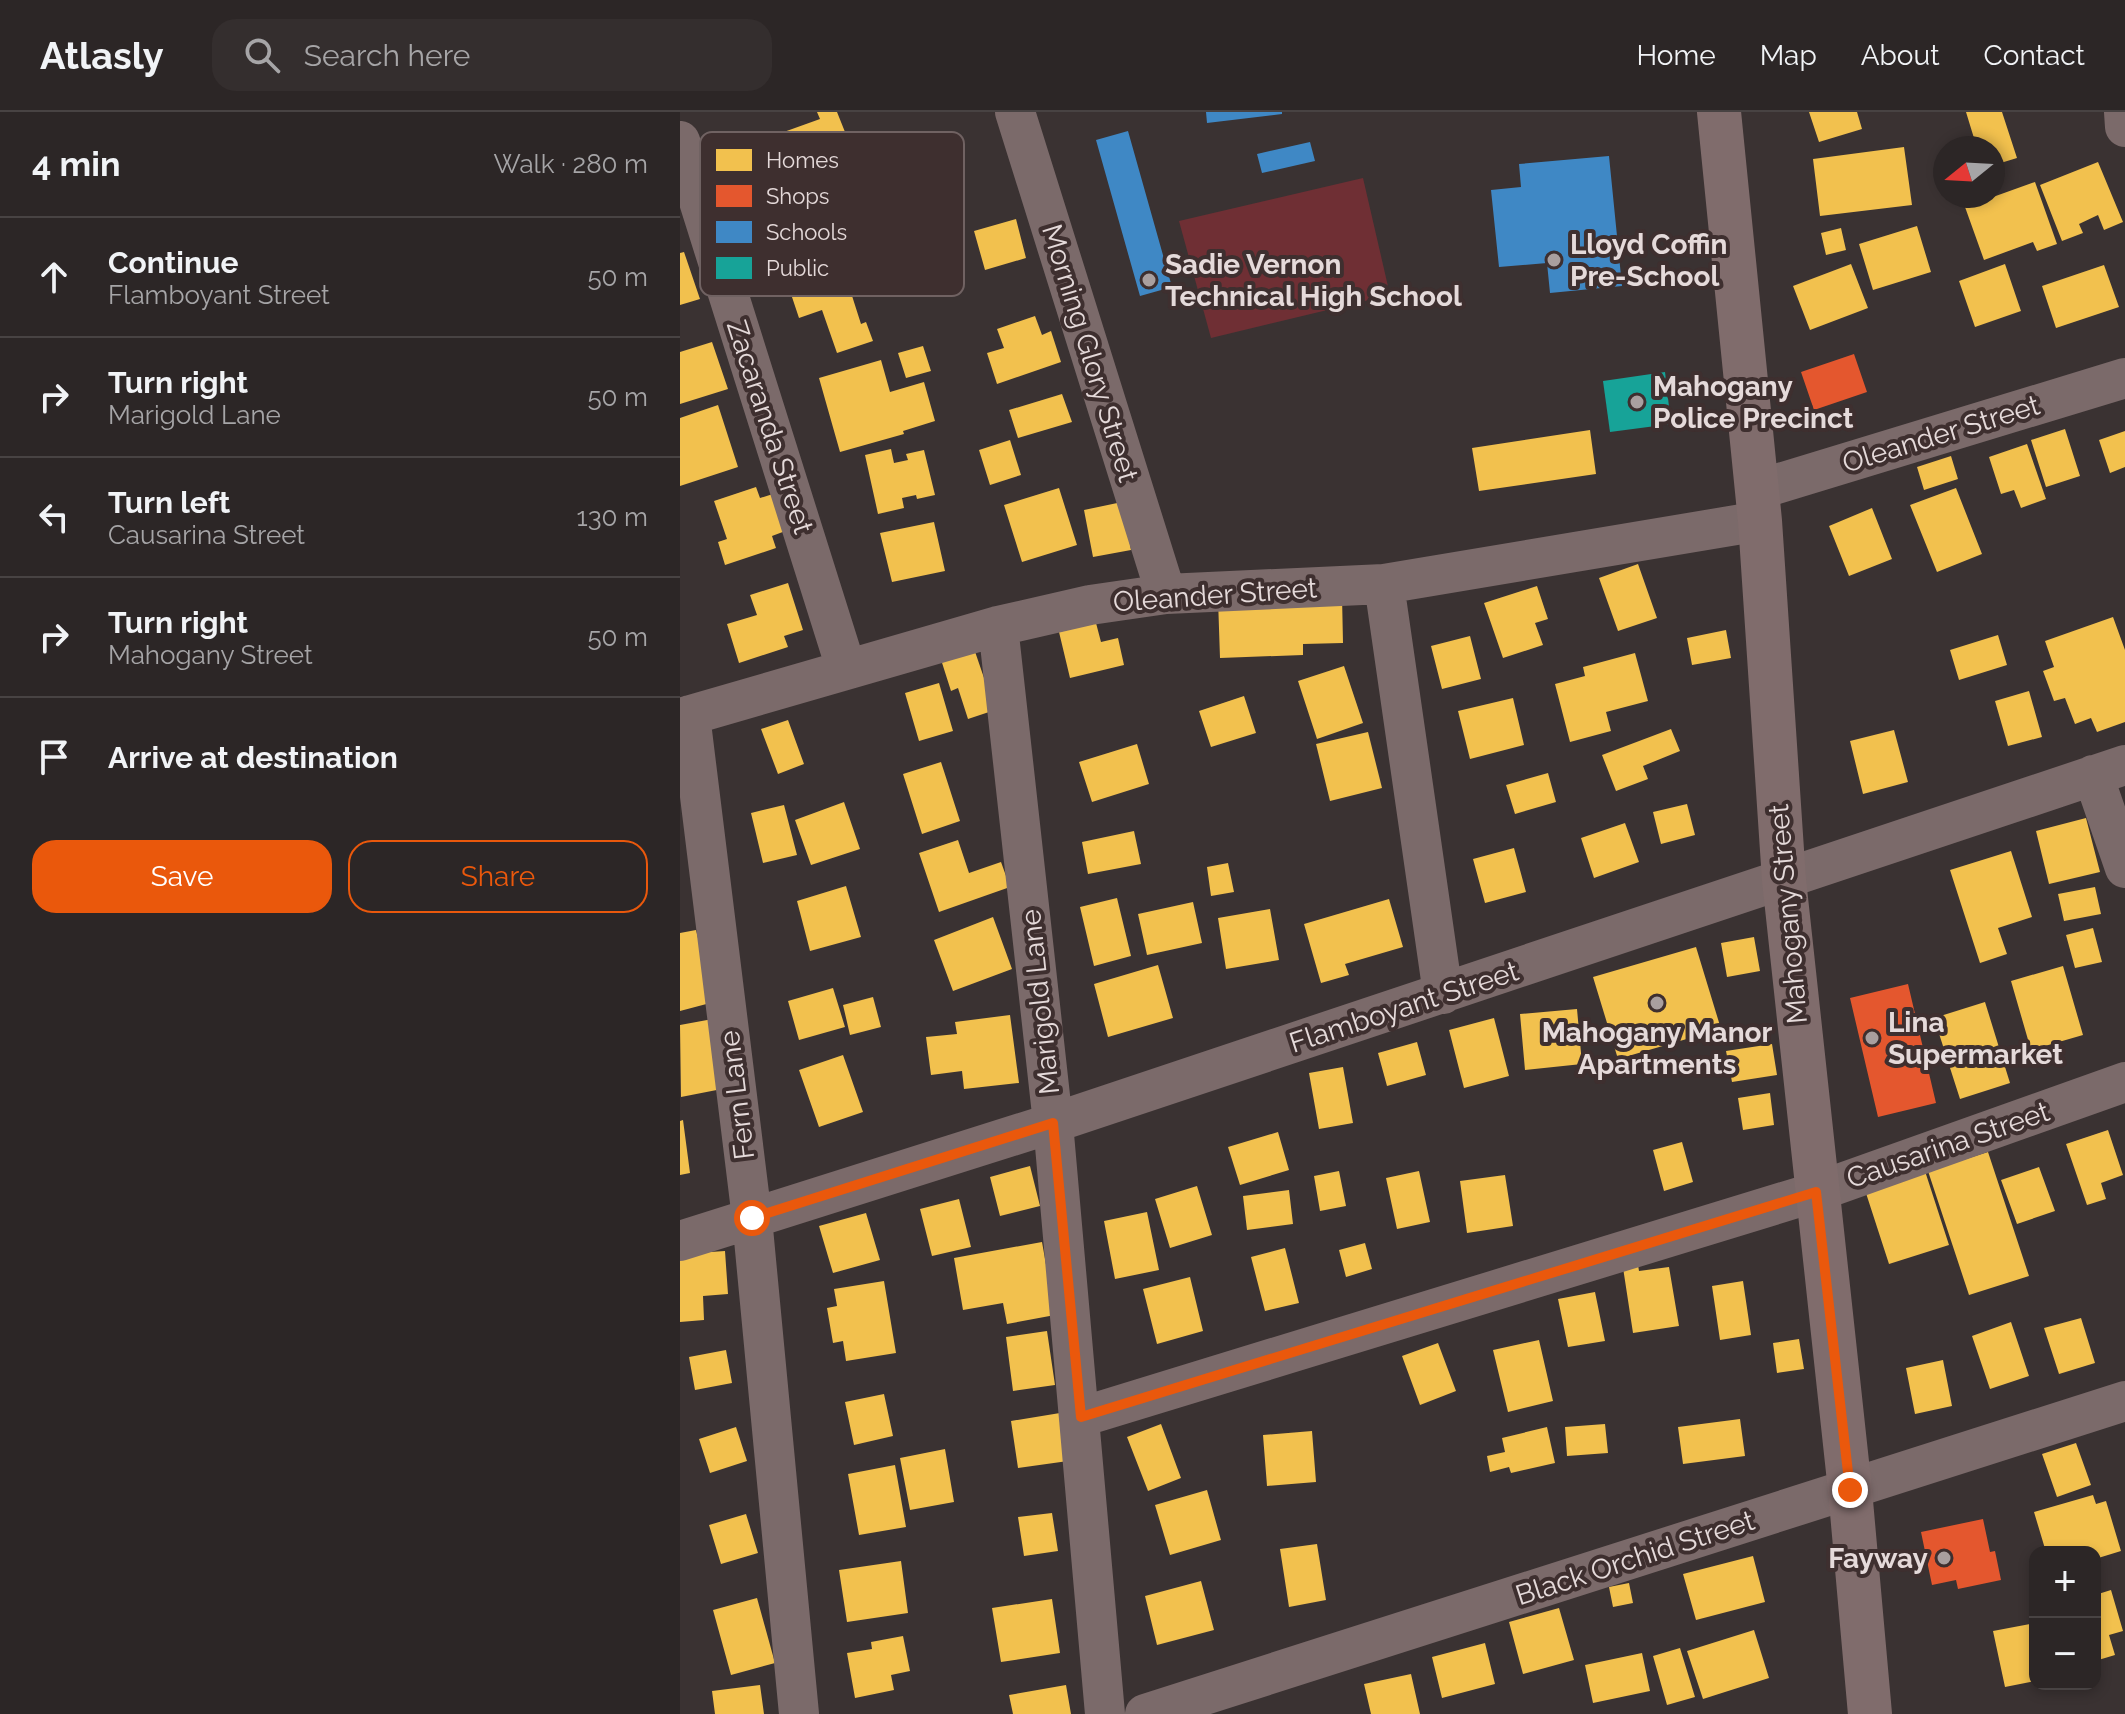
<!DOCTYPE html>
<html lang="en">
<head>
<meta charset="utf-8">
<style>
  body { margin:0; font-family:Raleway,sans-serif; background:#342e2e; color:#f1f3f6 }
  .controls { position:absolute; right:24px; bottom:24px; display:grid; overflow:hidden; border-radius:16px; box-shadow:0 4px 12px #0003 }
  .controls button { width:72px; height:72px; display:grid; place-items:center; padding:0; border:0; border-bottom:2px solid #484343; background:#2c2626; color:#f1f3f6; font:40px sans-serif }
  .compass { position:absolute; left:1253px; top:24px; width:72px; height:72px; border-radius:50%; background:#2c2626; box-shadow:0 4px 12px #0003; rotate:252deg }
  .stop { position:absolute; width:24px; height:24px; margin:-18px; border:6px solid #ea580c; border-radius:50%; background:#fff }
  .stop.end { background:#ea580c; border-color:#fff; box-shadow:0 2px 8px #0008 }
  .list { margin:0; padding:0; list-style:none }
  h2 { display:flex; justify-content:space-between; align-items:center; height:104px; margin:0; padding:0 32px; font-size:34px }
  h2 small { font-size:26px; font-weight:400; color:#a6a5a7 }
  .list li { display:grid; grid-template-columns:52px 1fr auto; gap:24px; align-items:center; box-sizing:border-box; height:120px; padding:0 32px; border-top:2px solid #484343 }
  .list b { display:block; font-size:30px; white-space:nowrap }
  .list p { margin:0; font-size:26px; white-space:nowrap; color:#a6a5a7 }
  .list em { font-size:26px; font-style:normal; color:#a6a5a7 }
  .actions { display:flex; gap:16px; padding:24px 32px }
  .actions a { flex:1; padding:18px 0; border:2px solid #ea580c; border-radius:24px; text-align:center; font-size:28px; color:#ea580c }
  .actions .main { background:#ea580c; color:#fff }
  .icon { flex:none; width:44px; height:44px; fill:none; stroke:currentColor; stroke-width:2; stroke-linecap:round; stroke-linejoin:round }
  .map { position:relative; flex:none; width:1445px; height:1602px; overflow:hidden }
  header { display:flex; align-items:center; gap:48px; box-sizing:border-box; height:112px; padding:0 40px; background:#2c2626; border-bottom:2px solid #484343 }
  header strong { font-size:38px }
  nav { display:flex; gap:44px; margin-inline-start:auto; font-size:28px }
  .search { width:560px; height:72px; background:#342e2e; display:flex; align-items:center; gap:20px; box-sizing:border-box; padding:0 28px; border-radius:24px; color:#a6a5a7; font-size:30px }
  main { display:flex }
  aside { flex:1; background:#2c2626 }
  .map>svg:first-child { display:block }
</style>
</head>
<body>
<header>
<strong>Atlasly</strong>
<div class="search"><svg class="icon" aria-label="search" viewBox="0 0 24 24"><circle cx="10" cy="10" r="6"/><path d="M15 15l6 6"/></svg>Search here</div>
<nav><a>Home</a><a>Map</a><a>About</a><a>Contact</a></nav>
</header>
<main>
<aside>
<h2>4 min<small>Walk · 280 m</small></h2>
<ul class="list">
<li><svg class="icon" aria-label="ahead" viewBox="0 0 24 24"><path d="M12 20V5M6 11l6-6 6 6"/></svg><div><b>Continue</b><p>Flamboyant Street</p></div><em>50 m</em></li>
<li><svg class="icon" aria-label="right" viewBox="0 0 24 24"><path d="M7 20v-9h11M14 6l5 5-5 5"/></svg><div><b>Turn right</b><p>Marigold Lane</p></div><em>50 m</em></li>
<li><svg class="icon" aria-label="left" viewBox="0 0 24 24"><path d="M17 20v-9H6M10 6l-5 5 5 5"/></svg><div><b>Turn left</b><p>Causarina Street</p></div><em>130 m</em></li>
<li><svg class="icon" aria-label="right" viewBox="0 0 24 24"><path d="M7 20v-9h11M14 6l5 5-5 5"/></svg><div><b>Turn right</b><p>Mahogany Street</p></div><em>50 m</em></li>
<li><svg class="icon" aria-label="arrive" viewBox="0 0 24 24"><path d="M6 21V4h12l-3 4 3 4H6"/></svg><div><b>Arrive at destination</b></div></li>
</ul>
<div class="actions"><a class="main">Save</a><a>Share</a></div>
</aside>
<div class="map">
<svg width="1445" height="1602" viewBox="0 0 1445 1602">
  <rect width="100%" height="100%" fill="#3a3232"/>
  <!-- green -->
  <path fill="#6f2f34" d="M683 66 710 183 531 226 499 109Z"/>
  <!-- homes -->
  <path fill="#f2c14e" d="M137 0H157L173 40 158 46 152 31 146 34 154 54 118 68 101 21 140 7Z
    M1129 0H1177L1182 17 1139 30Z
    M1286 0H1322L1337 46 1314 53 1313 36 1308 34 1297 36Z
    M1224 35 1232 93 1140 104 1133 47Z
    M1418 50 1443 110 1424 118 1418 103 1399 112 1403 121 1382 129 1360 73Z
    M1355 70 1377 132 1357 139 1353 130 1304 148 1285 95Z
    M336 107 346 146 305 158 294 119Z
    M1237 114 1251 160 1193 178 1179 132Z
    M1161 116 1166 138 1146 143 1141 121Z
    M4 140 20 187 0 193V141Z
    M1171 152 1188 196 1130 218 1113 174Z
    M1325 152 1341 199 1295 215 1279 169Z
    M1424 153 1439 195 1376 216 1362 174Z
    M166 165 181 212 186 210 193 229 157 241 142 198 119 206 108 173 130 166 133 176Z
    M355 204 362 223 371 219 381 250 317 272 307 241 324 236 317 217Z
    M32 230 48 277 0 292V240Z
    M243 234 251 259 226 266 218 241Z
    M201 248 210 280 244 270 255 309 223 319 224 322 160 340 139 266Z
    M382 282 392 310 338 326 329 298Z
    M38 293 58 355 0 374V306Z
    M1385 317 1400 364 1366 375 1351 328Z
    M910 318 916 362 799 379 792 336Z
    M1445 319V355L1430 361 1419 328Z
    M330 328 341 363 310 373 299 338Z
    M1347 332 1366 387 1341 396 1334 378 1321 382 1309 345Z
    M211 337 214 351 228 348 226 342 244 338 255 383 237 387 236 383 222 386 224 396 198 402 185 343Z
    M1271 344 1278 367 1244 378 1237 355Z
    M76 375 80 386 96 381 108 418 92 424 96 436 45 453 38 430 47 427 34 389Z
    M379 376 397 433 342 450 324 393Z
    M1276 376 1302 442 1257 460 1230 393Z
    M442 390 451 438 413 445 404 398Z
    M1192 396 1212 447 1169 464 1149 414Z
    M254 410 265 459 212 470 200 421Z
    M958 452 977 506 938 519 919 466Z
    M108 471 123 518 104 524 108 535 59 551 47 512 77 503 70 483Z
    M857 474 868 507 855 511 863 533 823 546 804 491Z
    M662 484 663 531 623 532V543L540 546 538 487Z
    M1433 505 1445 538V610L1417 620 1411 606 1395 612 1385 586 1374 589 1363 559 1374 555 1365 529Z
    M416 511 421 530 438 526 444 553 390 566 379 520Z
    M1046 518 1051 546 1012 553 1007 526Z
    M1318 523 1327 553 1279 568 1270 538Z
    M790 524 801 567 762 577 751 534Z
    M290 525 315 598 288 607 278 576 271 579 257 535Z
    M955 541 968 589 926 600 931 619 890 630 875 572 905 564 903 555Z
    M664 554 683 611 637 627 618 569Z
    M259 571 273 619 239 629 225 581Z
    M1349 579 1362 625 1328 634 1315 589Z
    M564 584 576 621 531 635 519 599Z
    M833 586 844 633 790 647 778 599Z
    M108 608 124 652 98 662 81 617Z
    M991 617 1000 639 963 654 968 667 936 679 922 643Z
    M1214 618 1228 670 1183 682 1170 629Z
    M688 620 702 676 650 689 636 632Z
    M457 632 469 672 412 690 399 650Z
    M261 650 280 709 242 722 223 662Z
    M868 661 876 690 835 702 826 673Z
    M164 690 180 737 131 753 115 708Z
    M1007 692 1015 723 981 732 973 700Z
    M104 693 117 743 83 751 71 701Z
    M1406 706 1420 760 1369 772 1356 719Z
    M945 711 959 750 914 766 901 726Z
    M454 719 461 752 408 762 402 730Z
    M278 728 289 761 321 750 330 775 259 800 239 741Z
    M834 736 846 780 805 791 793 747Z
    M1331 739 1352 805 1318 816 1327 842 1300 851 1270 758Z
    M548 751 554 780 531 784 527 755Z
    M166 774 181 825 130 839 117 789Z
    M1415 775 1421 802 1384 809 1378 782Z
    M437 786 451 844 414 854 400 795Z
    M709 787 723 835 665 852 669 863 641 871 624 812Z
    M513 790 522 831 467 843 458 802Z
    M590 797 599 848 546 857 538 806Z
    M313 805 332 857 273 879 254 828Z
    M1413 816 1422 850 1395 856 1386 823Z
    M16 818 34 890 0 899V821Z
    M1074 825 1080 859 1047 865 1041 831Z
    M1016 835 1041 917 938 947 913 865Z
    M478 853 493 906 428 925 414 872Z
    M1383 854 1403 923 1351 938 1331 869Z
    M153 876 165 915 119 928 108 889Z
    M193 885 201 915 170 923 163 893Z
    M1305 890 1330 971 1280 987 1254 906Z
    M897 897 902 952 845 958 840 902Z
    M330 903 339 971 284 977 282 959 251 963 246 925 277 922 275 910Z
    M38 906 52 975 1 985 0 913Z
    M814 906 829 964 784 976 769 918Z
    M737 930 746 963 707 974 698 941Z
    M1092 932 1097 963 1052 970 1046 939Z
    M163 943 183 1000 139 1015 119 958Z
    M663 955 673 1011 639 1017 629 961Z
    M1090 981 1094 1013 1063 1018 1058 986Z
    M3 1008 10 1061 0 1063V1009Z
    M1428 1018 1443 1063 1421 1071 1426 1087 1407 1093 1386 1032Z
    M598 1020 609 1058 560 1073 548 1035Z
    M1002 1030 1013 1070 984 1079 973 1038Z
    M1308 1040 1349 1164 1289 1183 1248 1059Z
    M350 1054 360 1094 320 1104 310 1065Z
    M1359 1055 1375 1099 1337 1112 1321 1068Z
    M1244 1056 1269 1133 1209 1152 1184 1075Z
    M659 1059 666 1094 640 1099 634 1064Z
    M739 1059 750 1110 717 1117 706 1066Z
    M825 1063 833 1114 787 1121 780 1069Z
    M517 1074 532 1123 490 1136 475 1087Z
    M609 1078 613 1112 567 1118 563 1084Z
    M279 1087 291 1135 252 1144 240 1097Z
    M467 1100 479 1158 435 1167 424 1109Z
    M186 1101 200 1148 153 1161 139 1114Z
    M362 1130 375 1203 327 1212 323 1191 283 1198 274 1146Z
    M685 1131 692 1157 666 1165 659 1138Z
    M605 1136 619 1191 585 1199 571 1145Z
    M45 1139 48 1182 23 1184 24 1208 0 1210V1142Z
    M957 1147 959 1159 989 1155 999 1214 953 1221 942 1149Z
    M510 1165 523 1219 477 1232 463 1177Z
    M204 1169 216 1241 166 1249 163 1229 153 1231 147 1196 157 1194 154 1177Z
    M1063 1169 1071 1223 1040 1228 1032 1174Z
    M915 1180 925 1229 888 1235 878 1187Z
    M1401 1206 1415 1251 1379 1262 1364 1216Z
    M1331 1210 1349 1264 1310 1277 1292 1224Z
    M367 1219 375 1273 333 1279 326 1225Z
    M1119 1227 1124 1257 1097 1261 1093 1231Z
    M859 1228 873 1289 828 1300 813 1238Z
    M758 1231 776 1279 740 1293 722 1244Z
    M46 1238 52 1271 15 1278 9 1245Z
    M1263 1248 1272 1294 1235 1302 1226 1256Z
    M204 1282 213 1324 174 1333 165 1290Z
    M380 1301 388 1349 338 1356 331 1309Z
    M1060 1307 1065 1344 1003 1352 998 1315Z
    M481 1312 501 1366 468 1379 447 1325Z
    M925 1312 928 1341 887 1344 885 1315Z
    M56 1315 67 1349 30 1361 19 1327Z
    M867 1315 875 1351 831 1361 829 1355 810 1360 807 1344 825 1340 822 1326Z
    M632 1319 636 1370 587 1374 583 1323Z
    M1396 1331 1411 1373 1377 1385 1362 1342Z
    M265 1337 274 1390 230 1398 220 1346Z
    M215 1353 226 1415 179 1423 168 1362Z
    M527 1378 541 1428 490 1443 475 1393Z
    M1413 1383 1416 1392 1426 1389 1441 1439 1415 1447V1440H1366L1354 1400Z
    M372 1401 378 1439 344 1444 338 1405Z
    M66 1402 78 1441 41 1452 29 1413Z
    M637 1432 646 1488 609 1495 600 1437Z
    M1073 1444 1085 1490 1016 1508 1003 1462Z
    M221 1449 228 1501 167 1510 159 1458Z
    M521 1469 534 1518 477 1533 465 1484Z
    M949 1471 953 1491 933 1495 929 1475Z
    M1431 1478 1443 1519 1429 1523 1435 1543 1415 1549V1483Z
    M77 1486 95 1551 51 1563 33 1498Z
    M372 1487 380 1541 321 1550 312 1496Z
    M879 1496 894 1548 843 1562 829 1510Z
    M1355 1511V1569L1325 1575 1313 1519Z
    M1074 1518 1089 1566 1023 1587 1007 1539Z
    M223 1524 230 1559 211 1563 214 1578 175 1586 167 1541 192 1537 191 1530Z
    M805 1531 815 1572 762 1586 752 1545Z
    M1000 1536 1015 1585 987 1593 973 1544Z
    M962 1541 970 1579 913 1591 905 1553Z
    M731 1562 740 1602H691L684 1572Z
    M80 1573 84 1602H35L32 1579Z
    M386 1573 391 1602H333L329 1583Z"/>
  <!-- shops -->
  <path fill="#e4572e" d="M1174 242 1187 280 1134 298 1121 260Z
    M1228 872 1256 991 1198 1005 1170 886Z
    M1303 1407 1310 1440 1315 1439 1321 1468 1278 1477 1276 1468 1252 1473 1241 1420Z"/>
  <!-- schools -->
  <path fill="#3f88c5" d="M526 0H602V2L527 11Z
    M448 19 492 175 460 184 416 28Z
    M630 30 635 49 582 61 577 42Z
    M929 44 942 174 870 181 867 151 819 155 811 78 841 75 839 52Z"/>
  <!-- public -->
  <path fill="#17a398" d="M985 260 991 312 930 320 923 269Z"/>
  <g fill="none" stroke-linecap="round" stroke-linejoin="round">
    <!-- street -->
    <path stroke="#7b6a6a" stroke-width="40" d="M335 0 486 482
      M1444 0 1445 15
      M0 29 166 556
      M1077 378 1445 266
      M704 472 763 882
      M318 514 373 1011 425 1602
      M10 603 72 1106 119 1602
      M0 606 318 514 410 493 486 482 704 472 1080 409
      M1413 663 1445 756
      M0 1129 373 1011 1445 653
      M401 1305 1136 1080 1445 970
      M465 1602 1445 1289"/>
    <!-- secondary -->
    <path stroke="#806c6c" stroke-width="44" d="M1039 0 1080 409 1104 768 1170 1378 1190 1602"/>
  </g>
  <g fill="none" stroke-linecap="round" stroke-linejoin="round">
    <!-- route -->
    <path stroke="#ea580c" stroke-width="10" d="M72 1106 373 1011 401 1305 1136 1080 1170 1378"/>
  </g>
  <!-- markers -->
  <g fill="#a99f9f" stroke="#3e2f2f" stroke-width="3">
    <circle cx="874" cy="148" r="8"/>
    <circle cx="469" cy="168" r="8"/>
    <circle cx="957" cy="290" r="8"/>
    <circle cx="977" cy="891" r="8"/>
    <circle cx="1192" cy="926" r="8"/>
    <circle cx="1264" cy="1446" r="8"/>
  </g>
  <g text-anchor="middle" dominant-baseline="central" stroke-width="8" stroke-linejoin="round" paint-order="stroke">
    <!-- poi labels -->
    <g font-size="28" font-weight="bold" fill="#e5dada" stroke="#3e2f2f" text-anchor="start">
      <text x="890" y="132">Lloyd Coffin<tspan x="890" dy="32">Pre-School</tspan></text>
      <text x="485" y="152">Sadie Vernon<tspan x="485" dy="32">Technical High School</tspan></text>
      <text x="973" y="274">Mahogany<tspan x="973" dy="32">Police Precinct</tspan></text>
      <text x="1208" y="910">Lina<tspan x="1208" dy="32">Supermarket</tspan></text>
      <text x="977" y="920" text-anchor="middle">Mahogany Manor<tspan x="977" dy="32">Apartments</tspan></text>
      <text x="1248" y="1446" text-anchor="end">Fayway</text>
    </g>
    <!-- street labels -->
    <g font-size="28" fill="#e5dada" stroke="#3e2f2f">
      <text transform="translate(410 241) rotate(73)">Morning Glory Street</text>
      <text transform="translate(90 315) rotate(72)">Zacaranda Street</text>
      <text transform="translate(1261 322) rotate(-17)">Oleander Street</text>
      <text transform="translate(535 483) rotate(-4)">Oleander Street</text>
      <text transform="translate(1108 802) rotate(-95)">Mahogany Street</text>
      <text transform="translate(360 890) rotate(-96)">Marigold Lane</text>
      <text transform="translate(724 895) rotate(-18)">Flamboyant Street</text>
      <text transform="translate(57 983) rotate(-97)">Fern Lane</text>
      <text transform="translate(1268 1033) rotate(-19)">Causarina Street</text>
      <text transform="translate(955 1446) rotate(-18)">Black Orchid Street</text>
    </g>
  </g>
  <!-- legend -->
  <rect x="20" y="20" width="264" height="164" rx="12" fill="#3e2f2f" stroke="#706262" stroke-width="2"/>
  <rect x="36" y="37" width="36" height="22" fill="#f2c14e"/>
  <rect x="36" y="73" width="36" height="22" fill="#e4572e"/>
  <rect x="36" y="109" width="36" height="22" fill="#3f88c5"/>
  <rect x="36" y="145" width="36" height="22" fill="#17a398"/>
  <g font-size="22" fill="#e5dada">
    <text x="86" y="56">Homes</text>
    <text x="86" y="92">Shops</text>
    <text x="86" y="128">Schools</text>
    <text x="86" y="164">Public</text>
  </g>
</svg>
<div class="controls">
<button>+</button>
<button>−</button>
</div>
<svg class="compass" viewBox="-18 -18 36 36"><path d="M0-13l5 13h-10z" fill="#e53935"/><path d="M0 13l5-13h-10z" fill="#a6a5a7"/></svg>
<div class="stop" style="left:72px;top:1106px"></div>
<div class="stop end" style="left:1170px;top:1378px"></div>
</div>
</main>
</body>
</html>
